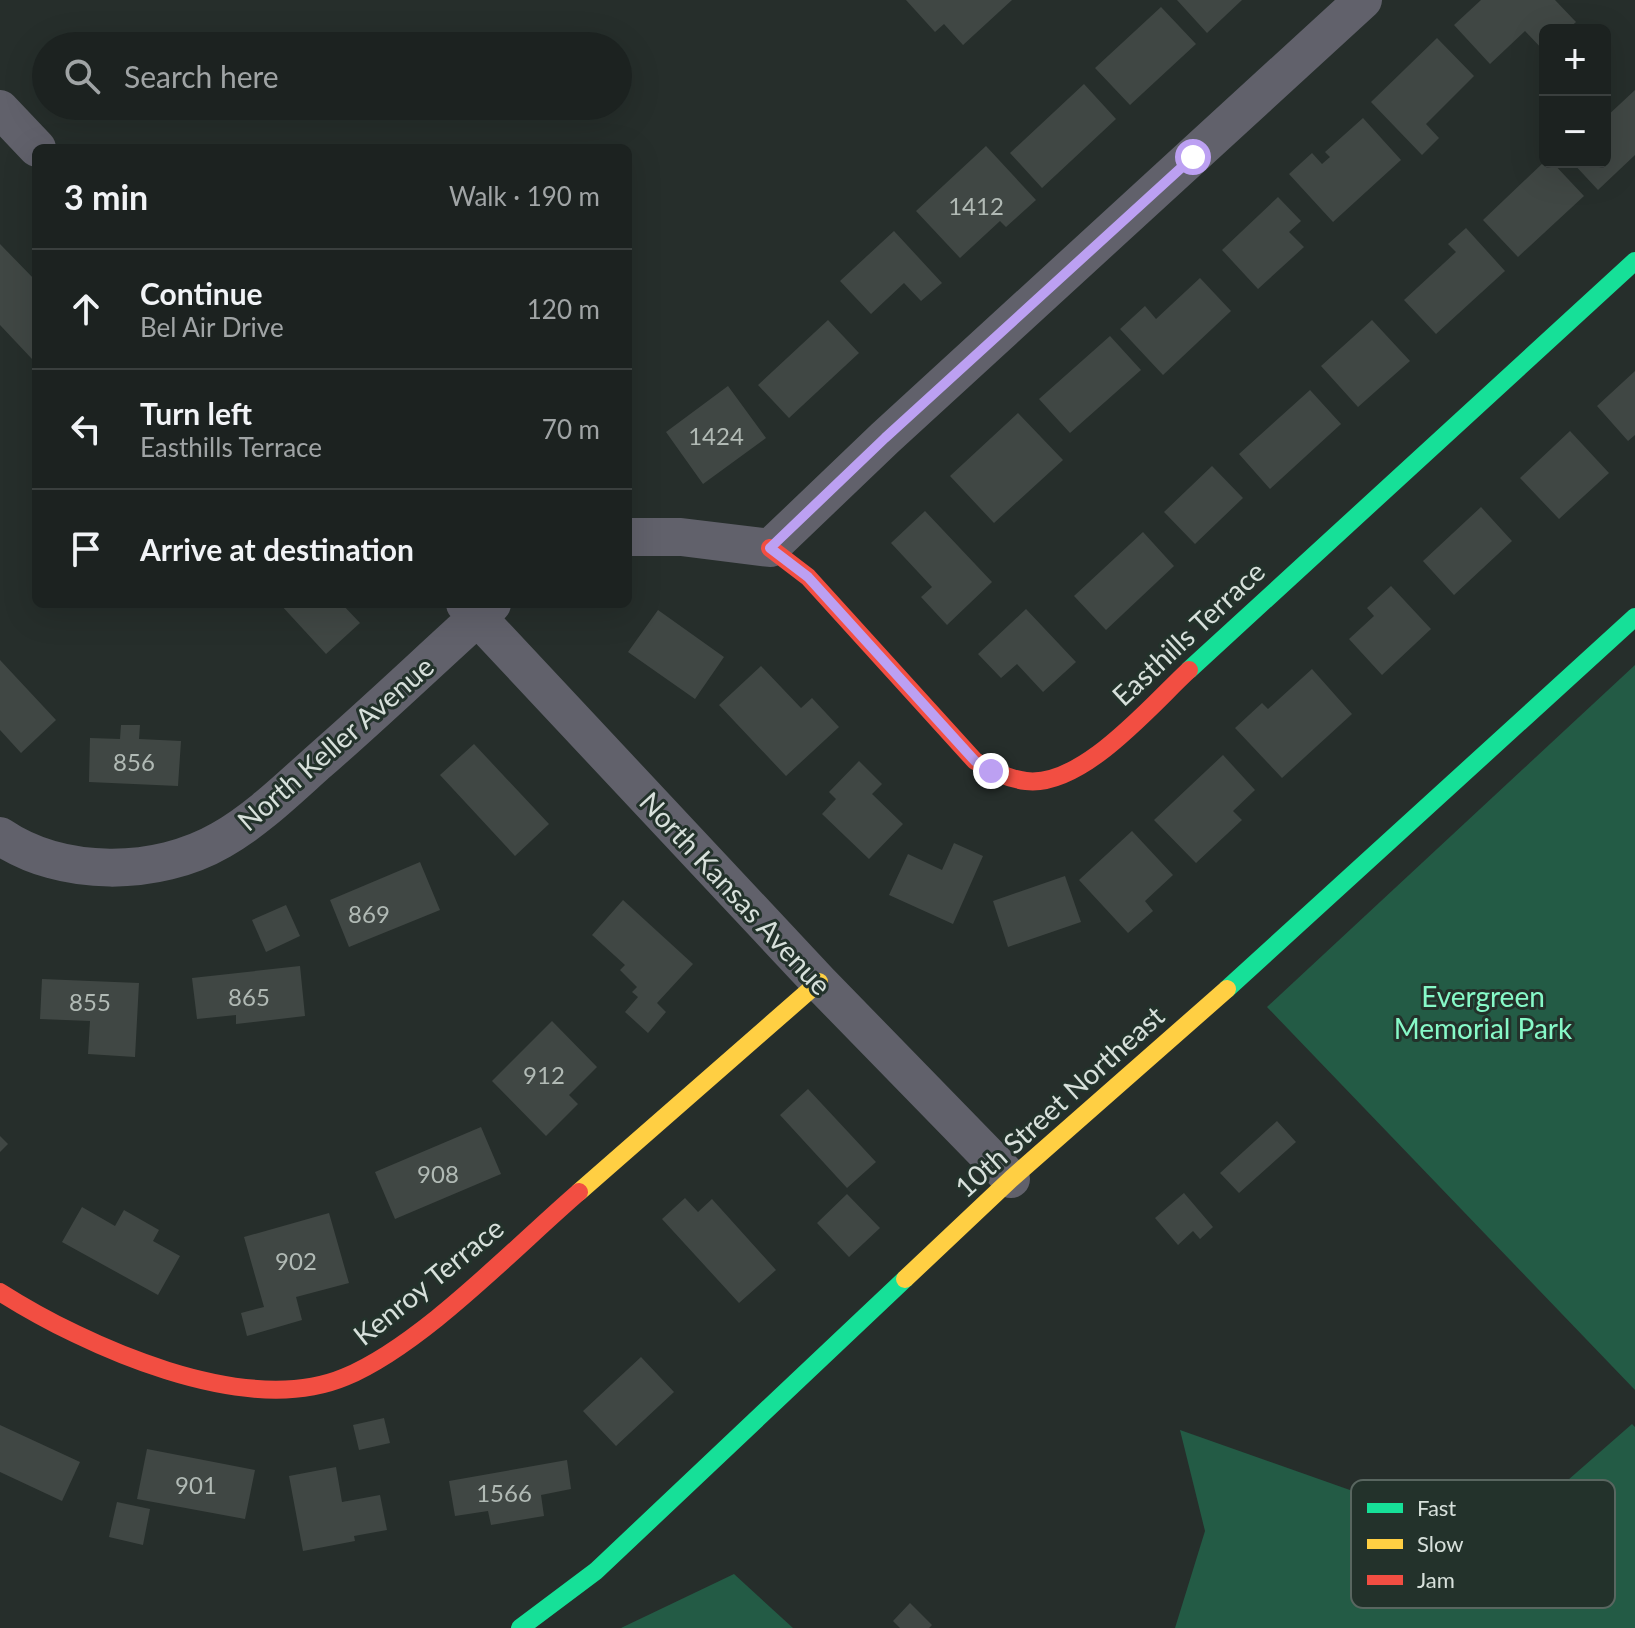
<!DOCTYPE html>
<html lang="en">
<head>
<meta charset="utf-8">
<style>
  body { margin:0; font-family:Lato,sans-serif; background:#252a29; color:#f1f3f6 }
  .controls { position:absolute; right:24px; top:24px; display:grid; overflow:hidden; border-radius:12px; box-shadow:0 8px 32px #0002 }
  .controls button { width:72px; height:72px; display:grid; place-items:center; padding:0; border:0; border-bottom:2px solid #3a3f3e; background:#1c2220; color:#f1f3f6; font:40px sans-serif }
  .stop { position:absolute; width:24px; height:24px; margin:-18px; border:6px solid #bca0f2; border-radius:50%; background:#fff }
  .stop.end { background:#bca0f2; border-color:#fff; box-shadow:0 2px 8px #0008 }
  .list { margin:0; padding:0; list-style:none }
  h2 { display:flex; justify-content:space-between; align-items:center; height:104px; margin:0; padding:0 32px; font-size:34px }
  h2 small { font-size:26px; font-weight:400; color:#a0a4a5 }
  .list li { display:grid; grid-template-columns:52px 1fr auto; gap:24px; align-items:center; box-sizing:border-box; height:120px; padding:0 32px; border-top:2px solid #3a3f3e }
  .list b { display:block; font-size:30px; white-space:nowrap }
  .list p { margin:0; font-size:26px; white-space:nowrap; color:#a0a4a5 }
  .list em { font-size:26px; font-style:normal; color:#a0a4a5 }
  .icon { flex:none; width:44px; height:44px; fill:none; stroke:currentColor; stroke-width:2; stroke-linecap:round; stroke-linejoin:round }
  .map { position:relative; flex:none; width:1635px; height:1628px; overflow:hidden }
  .search { position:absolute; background:#1c2220; box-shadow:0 8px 32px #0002; left:32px; top:32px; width:600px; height:88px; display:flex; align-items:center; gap:20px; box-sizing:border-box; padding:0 28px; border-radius:44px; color:#a0a4a5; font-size:30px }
  .panel { position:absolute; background:#1c2220; box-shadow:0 8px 32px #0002; left:32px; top:144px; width:600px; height:464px; border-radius:12px }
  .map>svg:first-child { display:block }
</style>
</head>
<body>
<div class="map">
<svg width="1635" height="1628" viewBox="0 0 1635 1628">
  <rect width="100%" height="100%" fill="#262e2b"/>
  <!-- green -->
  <path fill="#235b45" d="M1635 665V1390L1267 1007Z
    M1632 1424 1635 1427V1628H1175L1205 1531 1180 1430 1497 1542Z
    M734 1574 793 1628H621Z"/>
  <!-- building -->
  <path fill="#404744" d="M906 0H1012L963 45 944 24 935 32Z
    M1177 0H1242L1207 33Z
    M1481 0H1555L1576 22 1567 30H1545V52L1525 31 1490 64 1454 25Z
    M1161 7 1196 44 1130 105 1095 68Z
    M1437 38 1474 76 1426 124 1439 138 1422 155 1371 102Z
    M1084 84 1116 119 1042 188 1010 153Z
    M1635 90V155L1598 190 1572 162H1605V118Z
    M1363 118 1401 160 1333 222 1289 174 1312 153 1322 164 1330 157 1325 152Z
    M986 146 1036 200 1006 227 1000 221 960 258 916 211Z
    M1544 162H1552L1584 196 1518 257 1483 220Z
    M1278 197 1301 221 1289 232 1304 247 1258 289 1222 250Z
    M1466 228 1505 271 1436 334 1404 300 1456 252 1448 244Z
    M894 231 942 283 921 301 904 283 871 314 840 281Z
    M0 244 36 281V356L32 359 0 325Z
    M1200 278 1231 311 1163 375 1120 329 1145 306 1156 319Z
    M828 320 859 353 789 418 758 385Z
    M1372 320 1410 361 1358 407 1321 366Z
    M1110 336 1141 370 1070 433 1039 399Z
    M1635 371V435L1628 441 1597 406Z
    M728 386 766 438 703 484 666 432Z
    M1310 390 1341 424 1270 489 1239 454Z
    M1018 413 1063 460 994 523 950 476Z
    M1570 431 1609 473 1559 519 1520 478Z
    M1212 466 1243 498 1195 544 1164 512Z
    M1481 507 1512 541 1454 595 1423 561Z
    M925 511 992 582 947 625 921 597 932 587 891 543Z
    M1143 532 1174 566 1106 630 1074 596Z
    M1391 586 1431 629 1382 675 1349 639 1374 616 1367 608Z
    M280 604H342L360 623 326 654Z
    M1026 609 1076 662 1043 692 1017 664 1001 678 978 654Z
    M658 610 724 657 695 699 628 652Z
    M0 660 56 720 21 753 0 730Z
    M761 666 801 708 812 698 839 727 786 776 719 705Z
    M1312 669 1352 714 1282 778 1235 728 1262 703 1268 709Z
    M121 725H140L139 739 181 741 178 786 89 782 90 738 120 739Z
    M474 744 549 824 515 856 440 775Z
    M1223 755 1255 790 1233 811 1242 820 1196 863 1154 820Z
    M859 761 882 784 872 794 903 824 869 859 822 814 836 799 829 792Z
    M1132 831 1173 875 1145 901 1153 911 1128 933 1079 880Z
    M954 843 983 856 953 924 889 895 908 854 942 870Z
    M420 862 440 910 349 947 330 900Z
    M1065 876 1081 922 1008 947 993 901Z
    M623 900 693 964 657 1003 666 1012 648 1033 625 1012 638 997 632 992 637 987 620 970 625 965 592 935Z
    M286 905 300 936 266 952 252 920Z
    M300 966 305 1016 236 1024V1015L197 1019 192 978Z
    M42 979 139 983 135 1057 88 1054 90 1021 40 1019Z
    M552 1021 597 1067 569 1095 578 1104 546 1136 492 1081Z
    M808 1089 876 1162 847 1188 780 1115Z
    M1277 1121 1296 1142 1239 1193 1220 1173Z
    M481 1127 501 1174 395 1219 375 1172Z
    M0 1136 8 1144 0 1152Z
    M1184 1193 1213 1227 1200 1239 1193 1231 1178 1245 1155 1218Z
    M847 1194 880 1228 849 1257 817 1223Z
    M685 1198 698 1212 712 1199 776 1270 739 1303 662 1219Z
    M82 1207 115 1226 124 1210 159 1230 153 1241 180 1256 158 1295 62 1242Z
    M329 1213 349 1283 296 1297 302 1320 247 1336 241 1313 264 1307 244 1237Z
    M641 1357 674 1392 616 1446 583 1411Z
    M384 1418 390 1443 359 1450 353 1425Z
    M0 1425 80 1462 62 1501 0 1472Z
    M147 1449 255 1470 245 1519 137 1499Z
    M567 1460 571 1489 541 1495 544 1516 491 1525 488 1511 455 1516 449 1481Z
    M336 1467 342 1502 380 1495 387 1530 354 1536 355 1541 303 1551 289 1476Z
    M117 1502 150 1509 143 1545 109 1537Z
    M910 1603 932 1625 929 1628H900L893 1621Z"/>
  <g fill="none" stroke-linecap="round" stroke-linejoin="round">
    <!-- street -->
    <path stroke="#61616b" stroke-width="38" d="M0 109 37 148
      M628 537H681L770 548 885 438 1363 0
      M465 604 819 982 1011 1179
      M0 836C62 878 157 877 221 840 256 820 286 791 316 764 376 712 433 657 492 604"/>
    <!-- fast -->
    <path stroke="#16e098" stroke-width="18" d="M1189 670 1635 261
      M1227 989 1635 617
      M520 1628 596 1571 905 1279"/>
    <!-- slow -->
    <path stroke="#ffcf43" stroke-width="18" d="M579 1192 819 982
      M905 1279 1011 1179 1227 989"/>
    <!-- jam -->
    <path stroke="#f24e42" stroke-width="18" d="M770 548 808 577 975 761C991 770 1008 779 1026 781 1082 788 1151 705 1189 670
      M0 1292C85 1346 245 1419 345 1377 422 1345 514 1248 579 1192"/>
  </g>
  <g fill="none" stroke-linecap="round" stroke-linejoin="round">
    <!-- route -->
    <path stroke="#bca0f2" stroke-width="10" d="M991 771 975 761 808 577 770 548 885 438 1193 157"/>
  </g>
  <g text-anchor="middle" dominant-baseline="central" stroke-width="6" stroke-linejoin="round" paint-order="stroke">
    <!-- number labels -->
    <g font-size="24" fill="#b1bab5">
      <text x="976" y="205">1412</text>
      <text x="716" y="435">1424</text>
      <text x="134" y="761">856</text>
      <text x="369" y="913">869</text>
      <text x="249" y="996">865</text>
      <text x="90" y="1001">855</text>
      <text x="544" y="1074">912</text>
      <text x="438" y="1173">908</text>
      <text x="296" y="1260">902</text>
      <text x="196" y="1484">901</text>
      <text x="504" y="1492">1566</text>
    </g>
    <!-- street labels -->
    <g font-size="28" fill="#d7e0db" stroke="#23322b">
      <text transform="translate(1188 633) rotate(-43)">Easthills Terrace</text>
      <text transform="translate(335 743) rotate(-41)">North Keller Avenue</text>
      <text transform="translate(736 893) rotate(47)">North Kansas Avenue</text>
      <text transform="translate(1059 1101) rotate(-42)">10th Street Northeast</text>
      <text transform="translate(428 1281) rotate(-39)">Kenroy Terrace</text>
    </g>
    <!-- park labels -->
    <g font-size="28" fill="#87f9c8" stroke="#23322b">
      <text x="1483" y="996">Evergreen<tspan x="1483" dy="32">Memorial Park</tspan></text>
    </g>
  </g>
  <!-- legend -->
  <rect x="1351" y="1480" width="264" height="128" rx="12" fill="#23322b" stroke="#596660" stroke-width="2"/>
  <rect x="1367" y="1503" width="36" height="10" fill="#16e098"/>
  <rect x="1367" y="1539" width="36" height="10" fill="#ffcf43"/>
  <rect x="1367" y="1575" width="36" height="10" fill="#f24e42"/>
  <g font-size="22" fill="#d7e0db">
    <text x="1417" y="1516">Fast</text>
    <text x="1417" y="1552">Slow</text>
    <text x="1417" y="1588">Jam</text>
  </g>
</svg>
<div class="controls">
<button>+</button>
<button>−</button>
</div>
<div class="stop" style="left:1193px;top:157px"></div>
<div class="stop end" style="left:991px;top:771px"></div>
<div class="search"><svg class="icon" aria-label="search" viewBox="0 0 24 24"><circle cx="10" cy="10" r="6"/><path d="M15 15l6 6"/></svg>Search here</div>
<section class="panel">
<h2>3 min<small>Walk · 190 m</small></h2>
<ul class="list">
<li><svg class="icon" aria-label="ahead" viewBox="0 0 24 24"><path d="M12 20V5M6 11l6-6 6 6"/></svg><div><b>Continue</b><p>Bel Air Drive</p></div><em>120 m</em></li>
<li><svg class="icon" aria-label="left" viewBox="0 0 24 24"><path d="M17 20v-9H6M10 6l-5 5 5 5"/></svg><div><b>Turn left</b><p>Easthills Terrace</p></div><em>70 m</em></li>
<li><svg class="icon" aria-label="arrive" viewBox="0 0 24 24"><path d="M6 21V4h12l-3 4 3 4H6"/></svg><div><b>Arrive at destination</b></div></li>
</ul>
</section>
</div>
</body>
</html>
